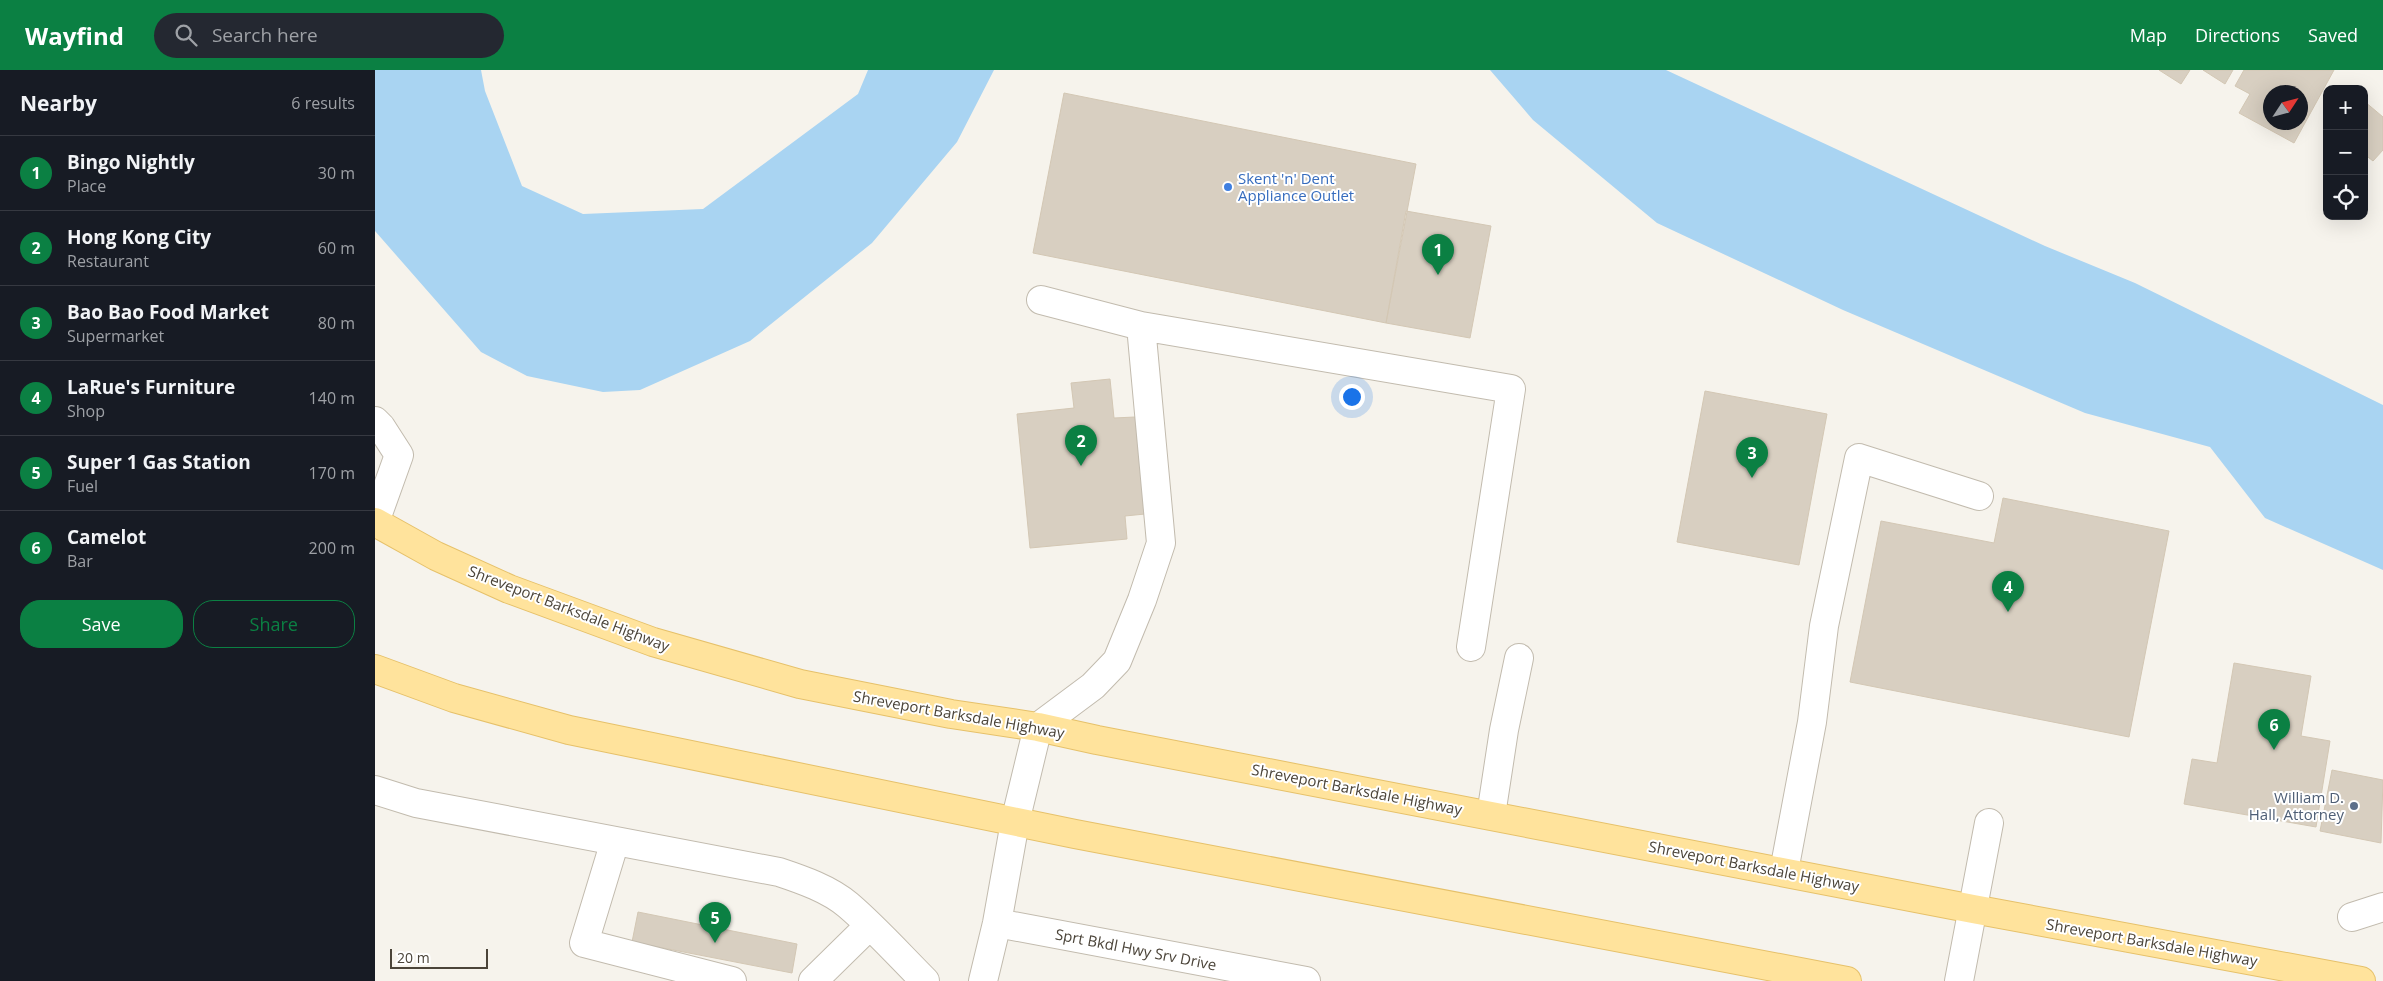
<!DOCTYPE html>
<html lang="en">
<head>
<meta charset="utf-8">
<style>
  body { margin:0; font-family:"Open Sans",sans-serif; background:#242831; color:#f1f3f6 }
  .controls { position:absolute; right:15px; top:15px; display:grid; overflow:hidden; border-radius:10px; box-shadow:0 5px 20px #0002 }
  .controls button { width:45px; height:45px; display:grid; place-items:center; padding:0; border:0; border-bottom:1px solid #363941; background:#171b24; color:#f1f3f6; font:25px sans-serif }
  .compass { position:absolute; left:1888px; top:15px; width:45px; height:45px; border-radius:50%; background:#171b24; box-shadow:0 5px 20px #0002; rotate:54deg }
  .scale { position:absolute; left:15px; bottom:12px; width:98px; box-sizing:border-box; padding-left:5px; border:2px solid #4b4439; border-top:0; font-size:14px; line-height:18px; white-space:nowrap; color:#4b4439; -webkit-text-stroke:4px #fff; paint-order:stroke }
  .you { position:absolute; left:976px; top:326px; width:18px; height:18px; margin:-12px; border:4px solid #fff; border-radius:50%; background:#1a73e8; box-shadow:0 0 0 8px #1a73e833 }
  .badge { display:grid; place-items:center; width:32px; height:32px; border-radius:50%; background:#0b8043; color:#fff; font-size:16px; font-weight:700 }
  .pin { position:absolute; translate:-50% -41px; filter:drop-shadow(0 1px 2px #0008) }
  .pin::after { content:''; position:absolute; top:26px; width:18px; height:15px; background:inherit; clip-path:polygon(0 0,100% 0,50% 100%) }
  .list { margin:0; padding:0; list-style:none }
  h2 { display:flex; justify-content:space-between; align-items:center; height:65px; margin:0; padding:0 20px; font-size:21px }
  h2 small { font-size:16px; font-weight:400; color:#9ea1a6 }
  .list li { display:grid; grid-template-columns:32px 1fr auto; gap:15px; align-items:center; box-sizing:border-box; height:75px; padding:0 20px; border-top:1px solid #363941 }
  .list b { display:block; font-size:19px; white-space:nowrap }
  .list p { margin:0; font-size:16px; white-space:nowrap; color:#9ea1a6 }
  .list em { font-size:16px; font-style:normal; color:#9ea1a6 }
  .actions { display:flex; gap:10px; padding:15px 20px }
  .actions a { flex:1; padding:11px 0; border:1px solid #0b8043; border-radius:20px; text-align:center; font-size:18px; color:#0b8043 }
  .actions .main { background:#0b8043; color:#fff }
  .icon { flex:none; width:28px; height:28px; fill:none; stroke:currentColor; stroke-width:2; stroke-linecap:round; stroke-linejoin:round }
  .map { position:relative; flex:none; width:2008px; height:911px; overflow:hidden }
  header { display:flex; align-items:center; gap:30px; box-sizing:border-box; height:70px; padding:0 25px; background:#0b8043; color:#fff }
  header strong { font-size:24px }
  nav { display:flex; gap:28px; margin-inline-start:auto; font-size:18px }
  .search { width:350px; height:45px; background:#242831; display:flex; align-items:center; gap:12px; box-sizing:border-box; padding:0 18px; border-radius:28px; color:#9ea1a6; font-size:19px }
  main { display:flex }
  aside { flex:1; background:#171b24 }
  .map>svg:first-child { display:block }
</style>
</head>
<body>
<header>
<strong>Wayfind</strong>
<div class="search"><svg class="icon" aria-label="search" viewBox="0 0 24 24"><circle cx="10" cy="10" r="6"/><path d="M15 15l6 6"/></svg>Search here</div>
<nav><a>Map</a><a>Directions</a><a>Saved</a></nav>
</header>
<main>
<aside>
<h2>Nearby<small>6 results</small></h2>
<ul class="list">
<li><span class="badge">1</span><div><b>Bingo Nightly</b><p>Place</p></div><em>30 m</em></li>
<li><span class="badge">2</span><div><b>Hong Kong City</b><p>Restaurant</p></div><em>60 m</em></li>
<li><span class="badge">3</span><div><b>Bao Bao Food Market</b><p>Supermarket</p></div><em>80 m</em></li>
<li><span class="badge">4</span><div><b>LaRue's Furniture</b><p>Shop</p></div><em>140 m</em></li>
<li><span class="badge">5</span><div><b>Super 1 Gas Station</b><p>Fuel</p></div><em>170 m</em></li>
<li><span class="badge">6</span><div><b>Camelot</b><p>Bar</p></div><em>200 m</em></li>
</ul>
<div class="actions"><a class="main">Save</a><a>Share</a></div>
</aside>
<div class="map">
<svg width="2008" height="911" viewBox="0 0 2008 911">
  <rect width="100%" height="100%" fill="#f6f3ec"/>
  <!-- water -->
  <path fill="#a9d4f2" d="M0 0H106L110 21 147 116 208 144 328 139 483 24 493 0H619L582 72 497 173 375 271 265 320 228 322 152 306 106 282 0 161Z
    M1115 0H1291L1670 176 1760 213 2008 335V500L1890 448 1835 377 1710 343 1468 240 1282 153 1158 50Z"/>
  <!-- building -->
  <path fill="#d8cfc1" stroke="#d3c7b4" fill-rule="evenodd" d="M1784 0H1815L1806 14Z
    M1828 0H1858L1850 14Z
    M1869 0H1959L1919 73 1864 43 1875 24 1860 16ZM1896 22H1926V52H1896Z
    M689 23 1041 94 1011 253 658 183Z
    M1989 31 2008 47V80L1998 91 1989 84Z
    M1031 141 1116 156 1095 268 1011 253Z
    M735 309 739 348 760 347 770 444 750 446 752 469 655 478 642 344 699 338 696 313Z
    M1330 321 1452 344 1424 495 1302 472Z
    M1628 428 1794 461 1754 667 1475 612 1506 451 1619 473Z
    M1859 593 1936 606 1926 666 1955 671 1941 757 1809 734 1817 689 1842 693Z
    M1957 700 2008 710 2006 773 1945 761Z
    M263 842 422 874 417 903 257 872Z"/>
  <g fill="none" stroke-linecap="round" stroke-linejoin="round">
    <!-- minor casing -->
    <g stroke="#c2bbae" stroke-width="30">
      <path id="minor" d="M766 256 1136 319 1096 577
        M0 351 6 357 24 385 0 452
        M0 720 41 733 404 802C428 810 454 819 473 835 500 858 525 886 550 911
        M1116 745 1129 660 1144 588
        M240 771 209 873 357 911
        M1409 801 1437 652 1449 556 1484 388 1604 426
        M1977 847 2008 837
        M622 853 931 911
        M438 911 494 856
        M608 911 622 853 640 752 663 657 718 616 742 591 767 530 786 473 766 256 666 230
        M1584 911 1614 753"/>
    </g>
    <!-- major casing -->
    <g stroke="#e6c16a" stroke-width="30">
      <path id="major" d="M0 452 61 486 134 519 278 572 425 614 576 644 663 657 722 670 1598 839 1986 911
        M0 599 79 628 194 660 700 764 1472 911"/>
    </g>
    <!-- minor -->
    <use href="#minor" stroke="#fff" stroke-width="28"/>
    <!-- major -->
    <use href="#major" stroke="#ffe39c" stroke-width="28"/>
  </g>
  <!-- markers -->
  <circle fill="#3f7fe0" stroke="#fff" stroke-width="2" cx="853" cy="117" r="5"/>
  <circle fill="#5c6f8a" stroke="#fff" stroke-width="2" cx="1979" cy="736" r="5"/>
  <g text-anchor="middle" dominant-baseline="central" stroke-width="4" stroke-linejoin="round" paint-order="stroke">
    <!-- shop labels -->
    <g font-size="15" fill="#366cbe" stroke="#fff" text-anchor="start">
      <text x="863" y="108">Skent 'n' Dent<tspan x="863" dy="17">Appliance Outlet</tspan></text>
    </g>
    <!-- street labels -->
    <g font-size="15" fill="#4b4439" stroke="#fff">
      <text transform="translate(194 538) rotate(21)">Shreveport Barksdale Highway</text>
      <text transform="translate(584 644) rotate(10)">Shreveport Barksdale Highway</text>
      <text transform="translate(982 719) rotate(11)">Shreveport Barksdale Highway</text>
      <text transform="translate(1379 796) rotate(11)">Shreveport Barksdale Highway</text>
      <text transform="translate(1777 872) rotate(10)">Shreveport Barksdale Highway</text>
      <text transform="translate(761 879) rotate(11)">Sprt Bkdl Hwy Srv Drive</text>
    </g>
    <!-- service labels -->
    <g font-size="15" fill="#4e5e75" stroke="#fff" text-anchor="end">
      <text x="1969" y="727">William D.<tspan x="1969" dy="17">Hall, Attorney</tspan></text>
    </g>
  </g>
</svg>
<div class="controls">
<button>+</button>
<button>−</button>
<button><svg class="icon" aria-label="locate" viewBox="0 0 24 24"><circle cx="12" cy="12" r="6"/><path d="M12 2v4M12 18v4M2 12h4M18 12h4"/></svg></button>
</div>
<svg class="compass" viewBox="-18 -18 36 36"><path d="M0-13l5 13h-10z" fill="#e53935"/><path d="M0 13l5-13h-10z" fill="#9ea1a6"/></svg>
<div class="scale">20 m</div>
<div class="you"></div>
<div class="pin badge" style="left:1063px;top:205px">1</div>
<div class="pin badge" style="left:706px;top:396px">2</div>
<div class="pin badge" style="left:1377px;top:408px">3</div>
<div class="pin badge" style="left:1633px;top:542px">4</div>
<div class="pin badge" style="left:340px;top:873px">5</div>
<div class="pin badge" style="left:1899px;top:680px">6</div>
</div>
</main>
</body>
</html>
